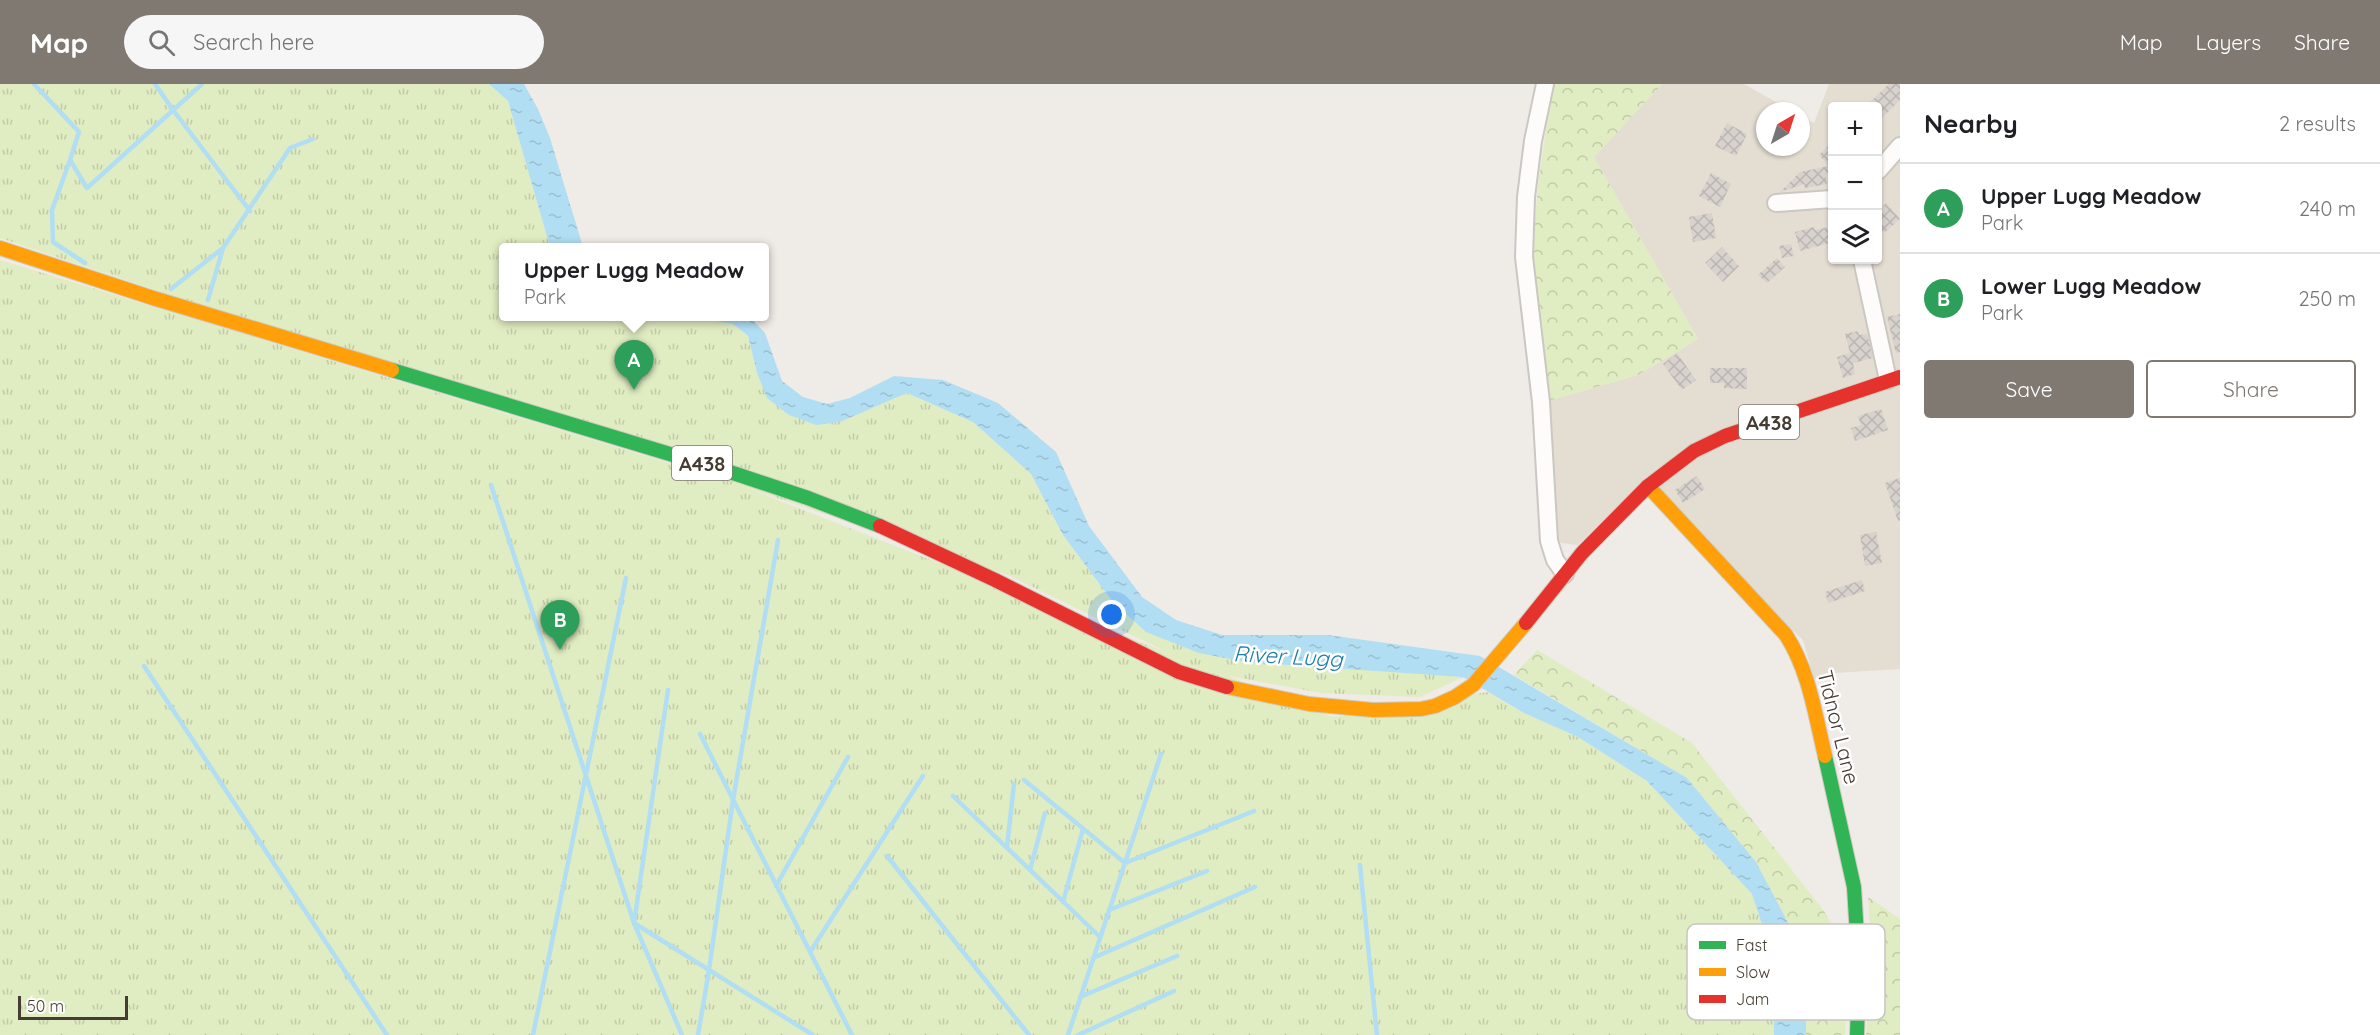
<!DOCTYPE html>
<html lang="en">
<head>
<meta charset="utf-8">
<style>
  body { margin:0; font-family:Quicksand,sans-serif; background:#f6f6f6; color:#202124 }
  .controls { position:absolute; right:18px; top:18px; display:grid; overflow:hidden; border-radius:6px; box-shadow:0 2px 4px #0004 }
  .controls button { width:54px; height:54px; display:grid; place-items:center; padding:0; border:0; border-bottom:2px solid #e0e0e0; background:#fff; color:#202124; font:30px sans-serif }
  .compass { position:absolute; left:1756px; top:18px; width:54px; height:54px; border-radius:50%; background:#fff; box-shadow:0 2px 4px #0004; rotate:39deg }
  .scale { position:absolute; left:18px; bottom:15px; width:110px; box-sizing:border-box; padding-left:6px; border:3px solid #453c32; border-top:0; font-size:16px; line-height:21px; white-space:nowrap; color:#453c32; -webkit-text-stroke:4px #fff; paint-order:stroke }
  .you { position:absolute; left:1112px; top:531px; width:21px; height:21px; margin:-15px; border:4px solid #fff; border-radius:50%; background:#1a73e8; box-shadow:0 0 0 9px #1a73e833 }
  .badge { display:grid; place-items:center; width:39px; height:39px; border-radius:50%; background:#807971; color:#fff; font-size:20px; font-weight:700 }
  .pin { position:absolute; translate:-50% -50px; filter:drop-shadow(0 2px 3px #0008) }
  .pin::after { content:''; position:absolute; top:32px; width:21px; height:18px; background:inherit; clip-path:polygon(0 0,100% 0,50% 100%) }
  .popup { position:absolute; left:499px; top:159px; width:270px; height:78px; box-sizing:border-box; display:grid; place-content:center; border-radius:6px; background:#fff; filter:drop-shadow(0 2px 4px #0005); font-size:20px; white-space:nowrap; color:#757577 }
  .popup b { font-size:22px; color:#202124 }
  .popup::after { content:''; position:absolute; left:50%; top:100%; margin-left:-12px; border:12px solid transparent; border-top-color:#fff }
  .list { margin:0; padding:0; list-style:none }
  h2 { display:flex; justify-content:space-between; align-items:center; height:78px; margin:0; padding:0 24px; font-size:26px }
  h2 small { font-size:20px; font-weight:400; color:#757577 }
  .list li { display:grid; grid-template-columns:39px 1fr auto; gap:18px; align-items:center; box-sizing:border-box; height:90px; padding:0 24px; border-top:2px solid #e0e0e0 }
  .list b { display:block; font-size:22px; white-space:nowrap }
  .list p { margin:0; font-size:20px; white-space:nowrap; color:#757577 }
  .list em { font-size:20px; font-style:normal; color:#757577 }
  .actions { display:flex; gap:12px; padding:18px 24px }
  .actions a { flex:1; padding:14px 0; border:2px solid #807971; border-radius:6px; text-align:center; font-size:21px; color:#807971 }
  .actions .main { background:#807971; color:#fff }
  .icon { flex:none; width:33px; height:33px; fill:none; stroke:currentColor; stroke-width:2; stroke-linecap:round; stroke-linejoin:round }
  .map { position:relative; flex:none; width:1900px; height:951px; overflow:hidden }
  header { display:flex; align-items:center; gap:36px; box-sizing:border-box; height:84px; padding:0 30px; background:#807971; color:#fff }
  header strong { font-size:28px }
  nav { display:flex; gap:33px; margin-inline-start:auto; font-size:21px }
  .search { width:420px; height:54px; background:#f6f6f6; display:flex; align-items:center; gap:15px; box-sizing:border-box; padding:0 21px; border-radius:33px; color:#757577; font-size:22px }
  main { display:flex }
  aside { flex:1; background:#fff }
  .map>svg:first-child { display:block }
</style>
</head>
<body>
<header>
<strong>Map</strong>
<div class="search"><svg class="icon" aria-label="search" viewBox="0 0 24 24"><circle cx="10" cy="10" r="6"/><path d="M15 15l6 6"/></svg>Search here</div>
<nav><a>Map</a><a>Layers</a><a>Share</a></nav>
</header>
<main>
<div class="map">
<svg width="1900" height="951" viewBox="0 0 1900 951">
  <defs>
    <pattern id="forest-crowns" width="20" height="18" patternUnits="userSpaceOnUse" patternTransform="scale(1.5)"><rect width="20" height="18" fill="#e0ecc2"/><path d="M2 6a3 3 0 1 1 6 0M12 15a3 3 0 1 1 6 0" fill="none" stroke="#c2cba7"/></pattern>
    <pattern id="park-tufts" width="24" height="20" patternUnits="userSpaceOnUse" patternTransform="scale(1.5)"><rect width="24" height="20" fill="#e0ecc2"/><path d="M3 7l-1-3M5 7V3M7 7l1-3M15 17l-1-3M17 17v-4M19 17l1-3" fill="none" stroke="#c2cba7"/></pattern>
    <pattern id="water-ripples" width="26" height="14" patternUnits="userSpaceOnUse" patternTransform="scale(1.5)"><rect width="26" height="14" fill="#b1def3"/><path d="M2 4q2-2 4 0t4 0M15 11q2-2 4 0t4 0" fill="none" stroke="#9abfd1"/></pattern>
    <pattern id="building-cross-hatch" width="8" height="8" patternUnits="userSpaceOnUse" patternTransform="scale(1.5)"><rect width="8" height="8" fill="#d7d2cd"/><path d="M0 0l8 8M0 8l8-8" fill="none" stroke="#bab5b0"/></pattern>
  </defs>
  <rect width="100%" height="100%" fill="#efebe6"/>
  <!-- residential -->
  <path fill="#e4ddd2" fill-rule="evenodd" d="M1662 0H1744L1792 27H1765V63H1801V32L1814 39 1829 0H1900V585L1835 589 1814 595 1803 556 1753 508 1647 392 1578 461 1553 458 1548 317 1638 291 1698 255 1594 73ZM1832 22H1878V176H1832Z"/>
  <!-- forest -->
  <path fill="url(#forest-crowns)" d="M1553 0H1662L1594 73 1698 255 1638 291 1548 317 1532 164 1539 94Z
    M1537 566 1692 659 1824 827 1849 874 1845 951H1806L1805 873 1756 778 1687 694 1514 591Z
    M1868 813 1900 835V951H1866L1872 880Z"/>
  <!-- park -->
  <path fill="url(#park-tufts)" d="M0 0H489L508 17 550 163 504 164V232H692L733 240 748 253 757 289 840 338 907 309 973 338 1031 390 1063 451 1113 518 1146 548 1463 593 1420 613 1321 609 1208 588 1010 492 0 154Z
    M0 176 734 399 1333 633 1487 608 1524 629 1578 653 1647 697 1752 810 1774 877V951H0Z"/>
  <!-- water -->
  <path fill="url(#water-ripples)" d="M489 0H524L538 25 550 54 583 163H550L508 17Z
    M692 233H750L765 249 782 297 803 313 827 320 850 314 894 292 943 296 998 319 1056 368 1089 442 1142 513 1176 536 1222 551H1328L1480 572 1687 694 1756 778 1806 873V951H1774V877L1752 810 1647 697 1578 653 1524 629 1463 593 1246 578 1199 569 1146 548 1113 518 1063 451 1031 390 973 338 907 309 840 338 816 341 789 331 767 314 757 289 748 252 733 240Z"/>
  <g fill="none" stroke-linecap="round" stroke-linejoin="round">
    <!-- stream -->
    <path stroke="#b1def3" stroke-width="4.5" d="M34 0 79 48 70 76
      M155 0 173 26 250 127
      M85 179 53 158 52 126 70 76 87 104 202 0
      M171 205 223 164 290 64 313 55
      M208 216 223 164
      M491 401 634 839 813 951
      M144 582 387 951
      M668 606 634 839 682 951
      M700 650 852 951
      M1024 696 1125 779 1254 727
      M953 712 1100 853
      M1007 763 1014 700
      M887 772 1029 951
      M1360 781 1377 951
      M1030 786 1045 729
      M776 802 848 673
      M1063 818 1083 745
      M1109 826 1207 787
      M810 868 923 692
      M1093 874 1255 803
      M709 886 733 716 778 456
      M1080 913 1177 872
      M533 951 626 494
      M698 951 709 886 707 885
      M1068 951 1161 670
      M1078 951 1174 907"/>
  </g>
  <!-- building -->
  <path fill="url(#building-cross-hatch)" d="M1889 0H1900V16L1878 38V22H1866Z
    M1727 39 1747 50 1736 72 1715 62Z
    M1833 57V85L1825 91 1827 100 1805 104 1804 100 1780 108 1800 88 1829 82 1819 71Z
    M1711 89 1731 100 1720 123 1699 112Z
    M1886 119 1900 135 1884 149 1878 141V127Z
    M1712 129 1716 154 1693 158 1689 133Z
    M1833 142V158L1800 167 1795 148 1814 143 1815 146Z
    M1791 160 1794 172 1782 174 1779 162Z
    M1722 163 1739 182 1723 198 1705 179Z
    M1777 174 1785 183 1767 199 1758 191Z
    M1900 230V268L1896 269 1887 233Z
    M1858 247 1859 251 1867 250 1873 274 1853 279 1855 290 1843 294 1837 273 1850 269 1845 250Z
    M1677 269 1696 296 1682 306 1663 280Z
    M1710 284H1747V305L1724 304V299H1710Z
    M1881 325 1888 346 1855 357 1851 344 1861 341 1858 332Z
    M1697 392 1705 405 1683 419 1675 406Z
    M1900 394V437H1898L1885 399Z
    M1876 448 1882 479 1865 482 1860 451Z
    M1862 496 1865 507 1828 519 1825 508Z"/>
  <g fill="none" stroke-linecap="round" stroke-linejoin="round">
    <!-- street casing -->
    <g stroke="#cbc7c2" stroke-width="20">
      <path id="street" d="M1545 0 1533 57 1526 113 1524 173 1541 318 1549 457 1555 476 1565 490
        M1878 87 1900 62
        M1776 119 1832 115
        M1862 176 1888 296"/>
    </g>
    <!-- fast casing -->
    <g stroke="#d0cabd" stroke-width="16">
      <path id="fast" d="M392 286 736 390 808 414 880 442
        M1825 672 1854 803 1859 884 1857 951"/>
    </g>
    <!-- slow casing -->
    <g stroke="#d0cabd" stroke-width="16">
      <path id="slow" d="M0 164 153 214 392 286
        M1648 402 1786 551C1809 587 1815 630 1825 672
        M1227 603 1309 620 1373 626 1421 625 1435 622 1455 613 1473 601 1526 539"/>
    </g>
    <!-- jam casing -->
    <g stroke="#d0cabd" stroke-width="16">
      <path id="jam" d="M880 442 995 496 1179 588 1227 603
        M1526 539 1582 469 1648 402 1694 367 1725 352 1900 293"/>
    </g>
    <!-- street -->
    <use href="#street" stroke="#fdfcfb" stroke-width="16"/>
    <!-- fast -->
    <use href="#fast" stroke="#30b455" stroke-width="14"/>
    <!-- slow -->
    <use href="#slow" stroke="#ff9f0a" stroke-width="14"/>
    <!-- jam -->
    <use href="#jam" stroke="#e5322d" stroke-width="14"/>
  </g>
  <g text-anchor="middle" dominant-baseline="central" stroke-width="5" stroke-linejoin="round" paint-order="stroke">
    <!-- shield labels -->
    <g fill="#fff" stroke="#7d7670" stroke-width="1.5">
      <rect x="1739" y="321" width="60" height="34" rx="4.5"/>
      <rect x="672" y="362" width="60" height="34" rx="4.5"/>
    </g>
    <g font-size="20" font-weight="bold" fill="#453c32">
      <text x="1769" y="338">A438</text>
      <text x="702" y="379">A438</text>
    </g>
    <!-- street labels -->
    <g font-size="21" fill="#453c32" stroke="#fff">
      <text transform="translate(1839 643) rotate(76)">Tidnor Lane</text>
    </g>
    <!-- water labels -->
    <g font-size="22" font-style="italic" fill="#1e7dab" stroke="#fff">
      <text transform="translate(1288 572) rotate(3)">River Lugg</text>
    </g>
  </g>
  <!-- legend -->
  <rect x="1687" y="840" width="198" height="96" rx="9" fill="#fff" stroke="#c7c4c2" stroke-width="1.5"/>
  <rect x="1699" y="857" width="27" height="8" fill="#30b455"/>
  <rect x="1699" y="884" width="27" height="8" fill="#ff9f0a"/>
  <rect x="1699" y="911" width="27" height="8" fill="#e5322d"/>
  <g font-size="16" fill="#453c32">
    <text x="1736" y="867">Fast</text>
    <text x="1736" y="894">Slow</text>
    <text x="1736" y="921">Jam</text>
  </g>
</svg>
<div class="controls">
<button>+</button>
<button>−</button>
<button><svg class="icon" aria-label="layers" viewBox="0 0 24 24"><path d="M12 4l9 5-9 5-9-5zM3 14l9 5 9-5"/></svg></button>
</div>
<svg class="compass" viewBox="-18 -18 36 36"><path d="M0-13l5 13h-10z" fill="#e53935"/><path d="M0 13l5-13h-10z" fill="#757577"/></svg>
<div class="scale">50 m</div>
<div class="you"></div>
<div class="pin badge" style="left:634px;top:306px;background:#2e9e5b">A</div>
<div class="popup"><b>Upper Lugg Meadow</b>Park</div>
<div class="pin badge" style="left:560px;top:566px;background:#2e9e5b">B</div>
</div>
<aside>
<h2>Nearby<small>2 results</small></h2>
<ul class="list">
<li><span class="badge" style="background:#2e9e5b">A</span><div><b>Upper Lugg Meadow</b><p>Park</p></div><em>240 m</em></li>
<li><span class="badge" style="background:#2e9e5b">B</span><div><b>Lower Lugg Meadow</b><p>Park</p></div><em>250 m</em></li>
</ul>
<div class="actions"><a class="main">Save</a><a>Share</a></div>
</aside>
</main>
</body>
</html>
